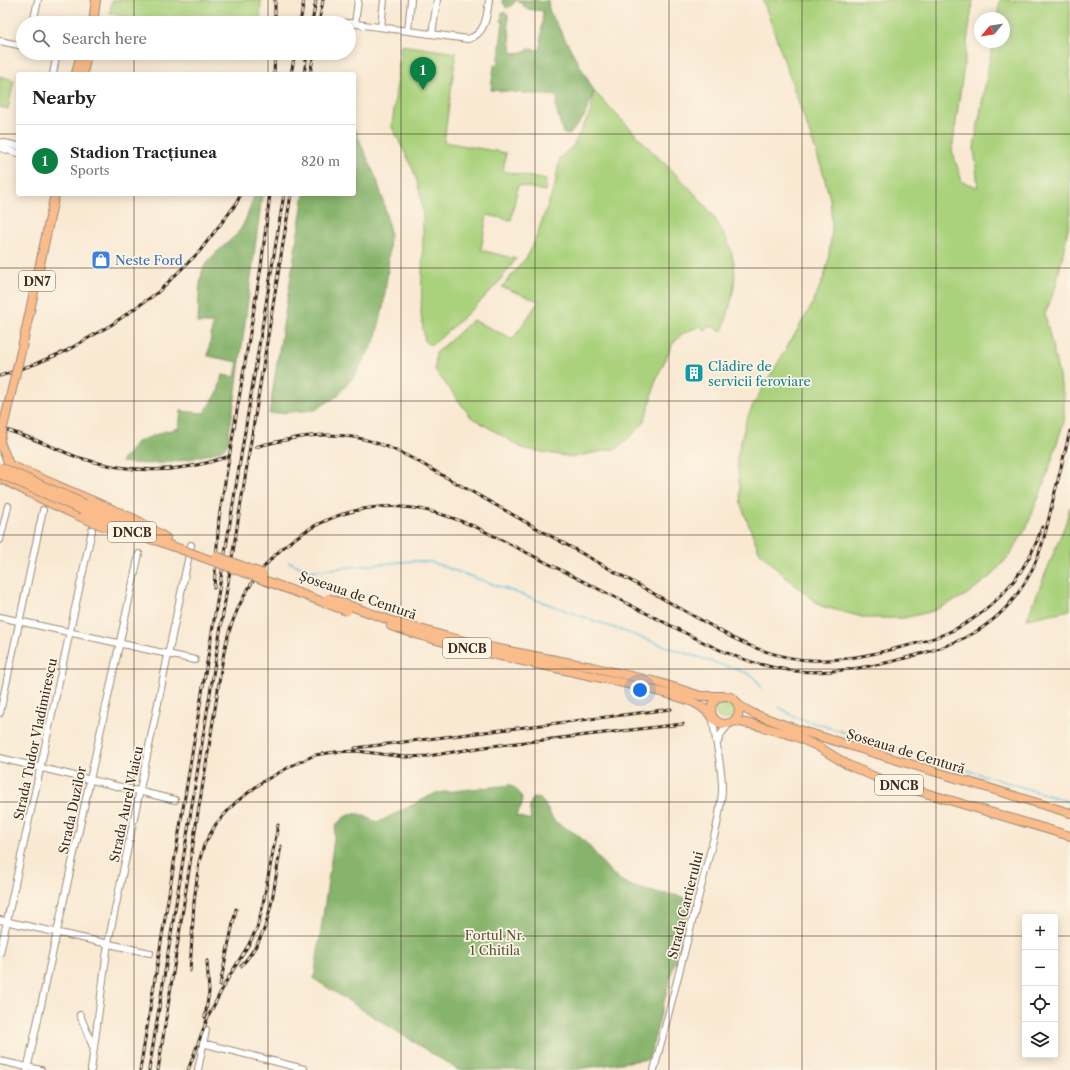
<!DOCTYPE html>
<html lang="en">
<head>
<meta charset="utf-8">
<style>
  body { margin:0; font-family:"Libre Caslon Text",serif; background:#f6f6f6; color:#222 }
  .controls { position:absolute; right:12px; bottom:12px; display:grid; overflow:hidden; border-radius:4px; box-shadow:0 2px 10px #0003 }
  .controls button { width:36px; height:36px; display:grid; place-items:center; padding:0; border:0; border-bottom:1px solid #e0e0e0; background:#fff; color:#222; font:20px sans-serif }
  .compass { position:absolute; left:974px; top:12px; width:36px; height:36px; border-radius:50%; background:#fff; box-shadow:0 2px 10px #0003; rotate:240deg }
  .you { position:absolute; left:640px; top:690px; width:14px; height:14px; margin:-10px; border:3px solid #fff; border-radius:50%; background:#1a73e8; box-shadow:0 0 0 6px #1a73e833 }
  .badge { display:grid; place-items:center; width:26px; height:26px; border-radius:50%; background:#0b8043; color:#fff; font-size:13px; font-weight:700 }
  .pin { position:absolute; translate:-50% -33px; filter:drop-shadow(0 1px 2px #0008) }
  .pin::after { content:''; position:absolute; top:21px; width:14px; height:12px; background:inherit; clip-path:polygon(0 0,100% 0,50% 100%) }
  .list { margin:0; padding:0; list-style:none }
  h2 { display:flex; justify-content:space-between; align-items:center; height:52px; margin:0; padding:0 16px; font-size:17px }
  h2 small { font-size:13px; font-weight:400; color:#767676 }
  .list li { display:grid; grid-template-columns:26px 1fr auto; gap:12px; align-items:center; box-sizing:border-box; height:72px; padding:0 16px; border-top:1px solid #e0e0e0 }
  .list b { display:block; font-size:15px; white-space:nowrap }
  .list p { margin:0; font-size:13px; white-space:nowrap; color:#767676 }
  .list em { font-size:13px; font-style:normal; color:#767676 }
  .icon { flex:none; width:22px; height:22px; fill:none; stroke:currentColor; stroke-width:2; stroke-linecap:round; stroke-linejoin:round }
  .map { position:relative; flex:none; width:1070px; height:1070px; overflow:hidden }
  .search { position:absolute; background:#fff; box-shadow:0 2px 10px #0003; left:16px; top:16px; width:340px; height:44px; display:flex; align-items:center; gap:10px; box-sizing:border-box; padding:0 14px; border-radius:22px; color:#767676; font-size:15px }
  .panel { position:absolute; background:#fff; box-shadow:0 2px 10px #0003; left:16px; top:72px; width:340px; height:124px; border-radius:4px }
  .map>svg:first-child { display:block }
</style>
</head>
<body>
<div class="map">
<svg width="1070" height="1070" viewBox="0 0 1070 1070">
  <rect width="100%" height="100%" fill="#fcf5e5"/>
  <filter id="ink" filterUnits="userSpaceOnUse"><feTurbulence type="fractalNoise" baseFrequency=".025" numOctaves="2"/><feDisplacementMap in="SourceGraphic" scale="8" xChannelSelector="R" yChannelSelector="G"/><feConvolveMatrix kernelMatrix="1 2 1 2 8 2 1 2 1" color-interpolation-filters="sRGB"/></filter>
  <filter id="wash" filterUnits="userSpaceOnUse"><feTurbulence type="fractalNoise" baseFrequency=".012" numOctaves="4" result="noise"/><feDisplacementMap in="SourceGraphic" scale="16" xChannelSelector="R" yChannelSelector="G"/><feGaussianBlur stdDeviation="0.9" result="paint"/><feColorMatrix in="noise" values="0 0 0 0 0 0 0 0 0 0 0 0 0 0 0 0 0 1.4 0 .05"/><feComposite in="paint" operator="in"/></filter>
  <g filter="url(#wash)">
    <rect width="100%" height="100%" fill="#f9e9d3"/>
    <!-- green -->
    <path fill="#aad27d" stroke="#727e4e" d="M112 0H261L260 23H146L110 13Z
      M763 0H973L952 150 962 182 978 187 974 147 993 42H1004V18H997L1000 0H1070V219L1056 286 1045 314 1064 398V421L1045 481 1026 529 1009 556 991 576 966 595 933 611 917 615 903 618H866L821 606 785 577 759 551 741 505 737 458 746 421 753 405 812 305 824 277 828 262 832 229 831 212 830 199 823 172Z
      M401 45 456 53 444 142 506 153 503 171 546 180 545 191 518 185 511 220 487 215 481 250 516 259 497 284 480 302 437 341C432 344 430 346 425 342L421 314 423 242V217L421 199 417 181 412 167 392 127Z
      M0 76 14 80 8 109 0 107Z
      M594 91C614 112 635 134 656 155 687 186 726 218 734 264 737 286 729 310 723 330L720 331 714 327 711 326 705 330 700 326 682 334 672 345 655 382 652 398 643 424 618 448 572 457 524 449 471 417 435 370 436 353 473 320 513 339 539 301 502 287 527 257 534 243 555 185 560 158 573 146 590 113Z
      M1070 507V610L1027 619 1065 525Z
      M715 710a10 10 0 1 1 20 0a10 10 0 1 1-20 0Z"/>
    <!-- forest -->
    <path fill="#87b46c" stroke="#616f45" d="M502 0H537L541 2 548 0 549 10 594 91 584 117 571 133 567 135 563 133 556 108V104L558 101 556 96 491 90 494 65 498 66 503 21H501L502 12 506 13 508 15V21L512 53 524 52 529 49 540 50 543 11 527 9 517 0 511 6 506 8Z
      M354 128 377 180 383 200 390 232 388 269 383 308 375 340 355 375 336 397 315 410 269 414 304 194H354Z
      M255 194H262L261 203 235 398 227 445C222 452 213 453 205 455 178 463 149 466 121 462L137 442 163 432 179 428 181 411 204 413 218 392 222 375 235 377 238 362 208 356 213 323H198C199 309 198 278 204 267 211 255 227 244 237 234 246 223 250 207 255 194Z
      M510 785C516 788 524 796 522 804 521 808 517 812 516 816L531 820C530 811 528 804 534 797 545 798 547 811 553 819 559 826 569 829 576 834 593 846 602 867 619 879 636 891 660 893 681 896L687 899 689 903 688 910 649 1059 571 1070H458L314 979 336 825C351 808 361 813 377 823L436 793Z"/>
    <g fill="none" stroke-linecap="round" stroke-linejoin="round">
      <!-- stream -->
      <path stroke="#5dbedb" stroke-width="1.5" d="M289 562 310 571 412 561 431 562 673 649 747 673 754 677 762 688
        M779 707 795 717 1070 802"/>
    </g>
  </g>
  <g filter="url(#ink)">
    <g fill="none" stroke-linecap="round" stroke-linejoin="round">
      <!-- minor casing -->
      <g stroke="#9a8a78" stroke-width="8">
        <path id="minor" d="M337 22 347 23
          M33 23 38 0
          M349 23 468 39C486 34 487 15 489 0
          M355 24 358 0
          M381 27 384 0
          M408 30 411 0
          M432 34 437 0
          M0 41 23 46
          M53 53 56 58 53 74
          M0 142 18 146
          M0 148 18 153
          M0 540 8 506
          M0 617 195 660
          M0 713 43 510
          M717 744 721 734 729 724
          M0 758 175 800
          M0 920 150 953
          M0 953 92 530
          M80 1015 93 1047
          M202 1043 304 1069
          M0 1061 41 1070
          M27 1070 139 554
          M91 1070 108 943 191 545
          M198 1070 206 1030
          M654 1070 717 825C719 813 722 800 722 788 722 764 715 742 713 719"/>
      </g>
      <!-- major casing -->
      <g stroke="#9a8a78" stroke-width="10">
        <path id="major" d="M93 23 96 0
          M76 74 81 53
          M83 74 87 53
          M23 343 55 194
          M0 441C2 450 10 462 10 470
          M10 465 137 520 166 538
          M4 480C51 504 107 533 159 541
          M85 504 128 523 147 530
          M82 510 111 522
          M155 540 183 550
          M348 605 392 621 448 637 494 648 592 667 657 682 701 696H722
          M391 626C482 657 579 670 672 695 689 700 701 703 713 718
          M711 710a14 14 0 1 1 28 0a14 14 0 1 1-28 0Z
          M738 705 754 714 796 729 1070 813
          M735 721 755 725 795 736 817 746 848 765 882 780 1070 836"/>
      </g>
      <!-- minor -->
      <use href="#minor" stroke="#fff" stroke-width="6"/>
      <!-- major -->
      <use href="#major" stroke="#fabc8b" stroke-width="8"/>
      <!-- rail casing -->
      <g stroke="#3b2a1e" stroke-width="3">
        <path id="rail" d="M275 23V0
          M300 23 304 0
          M312 23 316 0
          M319 23 323 0
          M274 74 275 53
          M291 74 295 53
          M304 74 307 53
          M310 74 314 53
          M0 376 35 364 66 351 111 325 157 293 199 252 236 204 241 194
          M0 428C12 432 23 435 35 440 49 445 63 452 77 457 129 474 176 474 227 457
          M256 447C268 443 282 441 295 438 343 430 374 438 417 461L733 638C793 668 835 664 898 648 915 644 931 640 947 633 991 614 1028 573 1042 527
          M214 588 219 518 261 267 270 194
          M355 748 671 709
          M241 966C250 956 258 944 263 932 273 908 276 872 281 846
          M190 971 194 902 199 862 204 845 216 824 235 803 262 782 293 765 315 755 335 752 357 751 405 757 428 756 491 746 683 724
          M220 985 236 909
          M205 1017 209 992 207 961
          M140 1070 284 194
          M149 1070 291 194
          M158 1070C171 984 184 898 198 812 205 773 211 734 217 696 221 670 224 642 234 618 261 546 335 497 413 508 436 511 457 519 478 528L705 643C733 657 762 667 794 671 826 674 858 669 890 662 945 648 992 636 1024 584 1040 559 1046 532 1052 504 1058 480 1064 455 1070 431
          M188 1070 208 1017 227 980 249 944 257 928 262 909 278 825"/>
      </g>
      <!-- rail -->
      <use href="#rail" stroke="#fcf5e5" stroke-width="1.5" stroke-dasharray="4.5" stroke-linecap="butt"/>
      <!-- major-bridge casing -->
      <g stroke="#9a8a78" stroke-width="10" stroke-linecap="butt">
        <path id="major-bridge" d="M0 440 23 343
          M0 467 85 504
          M0 474 82 510
          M183 550 347 611
          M216 556 263 574
          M328 598 348 605"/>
      </g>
      <!-- major-bridge -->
      <use href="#major-bridge" stroke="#fabc8b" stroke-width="8"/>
    </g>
  </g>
  <!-- grid -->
  <path fill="none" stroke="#3b2a1e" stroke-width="1" stroke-opacity="0.55" d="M134 0V23M268 0V23M401 0V1070M535 0V1070M669 0V1070M802 0V1070M936 0V1070M134 53V74M268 53V74M0 134H18M354 134H1070M134 194V1070M268 194V1070M0 268H1070M0 401H1070M0 535H1070M0 669H1070M0 802H1070M0 936H1025M1055 936H1070"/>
  <!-- icons -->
  <defs>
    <g id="shop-square" transform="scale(1)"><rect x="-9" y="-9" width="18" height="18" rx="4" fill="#3f7fe0" stroke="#fcf5e5"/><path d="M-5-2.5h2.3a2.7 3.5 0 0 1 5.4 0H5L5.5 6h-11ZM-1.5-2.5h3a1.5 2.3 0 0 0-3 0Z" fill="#fff"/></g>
    <g id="building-square" transform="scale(1)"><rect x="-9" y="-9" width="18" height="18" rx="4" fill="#0f9aa8" stroke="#fcf5e5"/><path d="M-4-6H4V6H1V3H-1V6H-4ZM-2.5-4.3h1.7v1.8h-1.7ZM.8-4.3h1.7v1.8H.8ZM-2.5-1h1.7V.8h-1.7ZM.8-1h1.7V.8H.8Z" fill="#fff"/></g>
  </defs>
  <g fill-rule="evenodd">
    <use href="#shop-square" x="101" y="260"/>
    <use href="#building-square" x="694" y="373"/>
  </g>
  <g text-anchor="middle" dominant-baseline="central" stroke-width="3.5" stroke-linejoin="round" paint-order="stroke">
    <!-- shield labels -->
    <g fill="#fcf5e5" stroke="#75675a" stroke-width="1">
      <rect x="19" y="271" width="36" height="20" rx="3"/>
      <rect x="108" y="522" width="48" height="20" rx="3"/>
      <rect x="443" y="638" width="48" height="20" rx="3"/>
      <rect x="875" y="775" width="48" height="20" rx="3"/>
    </g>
    <g font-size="12" font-weight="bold" fill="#3b2a1e">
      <text x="37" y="281">DN7</text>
      <text x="132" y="532">DNCB</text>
      <text x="467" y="648">DNCB</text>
      <text x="899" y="785">DNCB</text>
    </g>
    <!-- shop labels -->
    <g font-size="13" fill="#366cbe" stroke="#fcf5e5" text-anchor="start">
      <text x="115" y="260">Neste Ford</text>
    </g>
    <!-- culture labels -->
    <g font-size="13" fill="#0d838f" stroke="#fcf5e5" text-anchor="start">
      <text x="708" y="366">Clădire de<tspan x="708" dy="15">servicii feroviare</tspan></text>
    </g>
    <!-- street labels -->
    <g font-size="13" fill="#3b2a1e" stroke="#fcf5e5">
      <text transform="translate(358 595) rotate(19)">Șoseaua de Centură</text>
      <text transform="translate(35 739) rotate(-78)">Strada Tudor Vladimirescu</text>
      <text transform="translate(906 751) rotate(17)">Șoseaua de Centură</text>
      <text transform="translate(126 804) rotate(-78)">Strada Aurel Vlaicu</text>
      <text transform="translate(72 810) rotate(-78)">Strada Duzilor</text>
      <text transform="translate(685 905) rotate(-76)">Strada Cartierului</text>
    </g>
    <!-- park labels -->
    <g font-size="13" fill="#575436" stroke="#fcf5e5">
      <text x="495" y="935">Fortul Nr.<tspan x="495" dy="15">1 Chitila</tspan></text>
    </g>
  </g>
</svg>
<div class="controls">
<button>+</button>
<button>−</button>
<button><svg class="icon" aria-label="locate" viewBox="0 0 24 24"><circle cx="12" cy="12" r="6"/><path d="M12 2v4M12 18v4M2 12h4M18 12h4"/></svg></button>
<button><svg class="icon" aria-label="layers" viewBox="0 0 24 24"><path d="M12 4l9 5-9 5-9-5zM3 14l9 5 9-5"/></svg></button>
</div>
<svg class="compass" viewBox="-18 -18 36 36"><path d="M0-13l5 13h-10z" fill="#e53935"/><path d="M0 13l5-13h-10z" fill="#767676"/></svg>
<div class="you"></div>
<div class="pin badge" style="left:423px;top:90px">1</div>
<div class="search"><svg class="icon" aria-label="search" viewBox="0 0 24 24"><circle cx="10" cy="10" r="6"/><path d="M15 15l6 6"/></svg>Search here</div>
<section class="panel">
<h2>Nearby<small></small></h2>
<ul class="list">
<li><span class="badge">1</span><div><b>Stadion Tracțiunea</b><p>Sports</p></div><em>820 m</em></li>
</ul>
</section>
</div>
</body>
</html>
